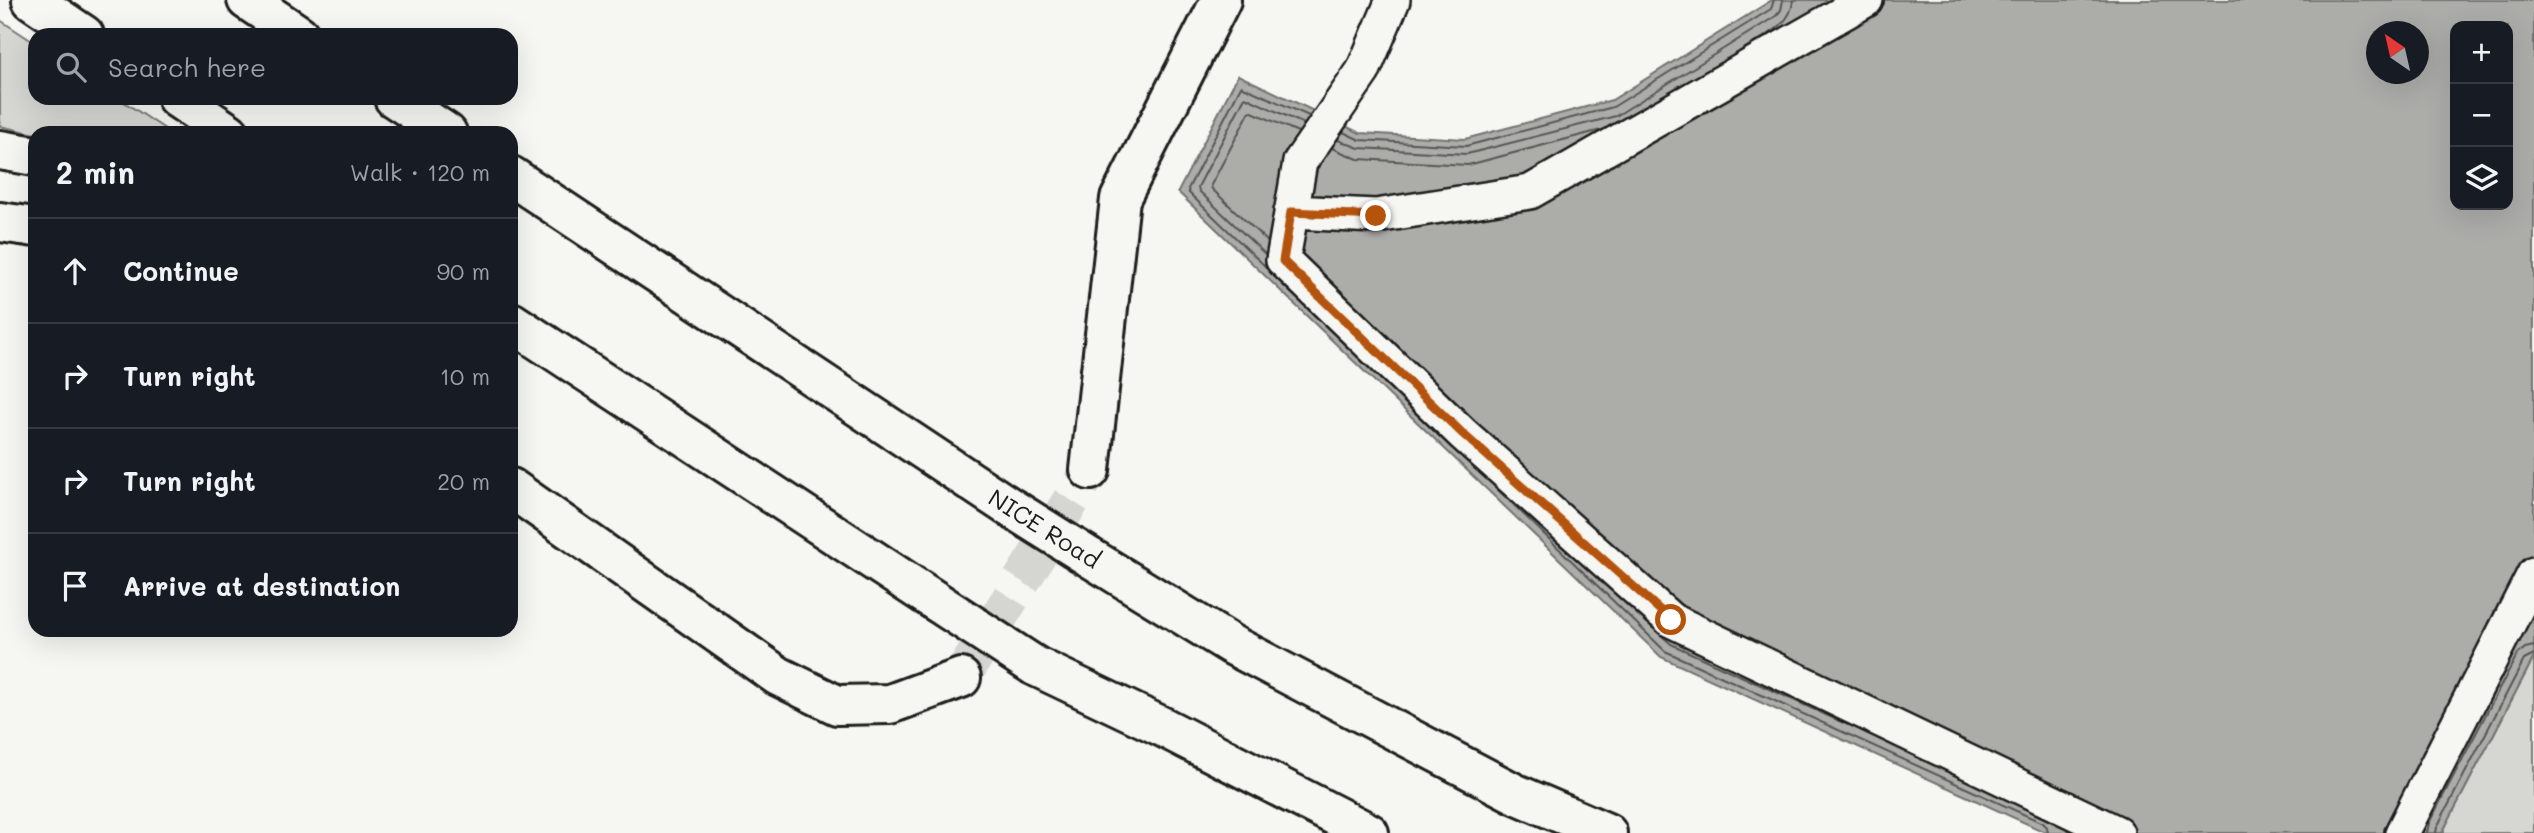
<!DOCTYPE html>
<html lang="en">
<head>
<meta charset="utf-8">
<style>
  body { margin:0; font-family:Mali,sans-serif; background:#242831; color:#f1f3f6 }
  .controls { position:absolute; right:21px; top:21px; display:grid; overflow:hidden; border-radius:14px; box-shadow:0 7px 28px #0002 }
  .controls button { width:63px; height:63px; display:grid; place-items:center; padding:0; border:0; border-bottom:2px solid #363941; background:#171b24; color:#f1f3f6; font:35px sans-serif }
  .compass { position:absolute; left:2366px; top:21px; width:63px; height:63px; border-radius:50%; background:#171b24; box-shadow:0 7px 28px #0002; rotate:326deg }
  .stop { position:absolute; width:21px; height:21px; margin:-16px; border:5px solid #b45309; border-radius:50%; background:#fff }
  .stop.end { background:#b45309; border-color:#fff; box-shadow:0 2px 7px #0008 }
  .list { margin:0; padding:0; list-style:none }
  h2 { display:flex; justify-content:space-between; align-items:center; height:91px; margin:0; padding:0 28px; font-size:30px }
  h2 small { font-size:23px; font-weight:400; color:#9ea1a6 }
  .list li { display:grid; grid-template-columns:46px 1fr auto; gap:21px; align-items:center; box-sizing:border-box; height:105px; padding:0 28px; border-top:2px solid #363941 }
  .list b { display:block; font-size:26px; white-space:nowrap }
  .list em { font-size:23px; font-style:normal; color:#9ea1a6 }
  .icon { flex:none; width:38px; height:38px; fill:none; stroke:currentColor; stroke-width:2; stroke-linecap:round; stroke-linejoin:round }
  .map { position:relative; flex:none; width:2534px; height:833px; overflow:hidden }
  .search { position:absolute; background:#171b24; box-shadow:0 7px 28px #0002; left:28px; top:28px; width:490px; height:77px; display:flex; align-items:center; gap:18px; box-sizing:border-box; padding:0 24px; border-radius:21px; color:#9ea1a6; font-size:26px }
  .panel { position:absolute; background:#171b24; box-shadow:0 7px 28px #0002; left:28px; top:126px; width:490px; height:511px; border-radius:21px }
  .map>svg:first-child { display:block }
</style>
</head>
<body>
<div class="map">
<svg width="2534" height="833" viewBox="0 0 2534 833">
  <rect width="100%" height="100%" fill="#f6f6f2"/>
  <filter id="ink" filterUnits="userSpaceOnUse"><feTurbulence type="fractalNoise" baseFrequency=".0143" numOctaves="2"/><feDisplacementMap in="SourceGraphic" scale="14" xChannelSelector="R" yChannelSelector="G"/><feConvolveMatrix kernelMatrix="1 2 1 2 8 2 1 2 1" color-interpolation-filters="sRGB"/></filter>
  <g filter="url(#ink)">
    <!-- green -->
    <path fill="#d6d6d2" stroke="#797977" stroke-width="2" d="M0 20 35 43V98H118L171 133 35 134 0 126Z
      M2534 657V833H2442Z"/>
    <!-- water -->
    <path fill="#acaca9" stroke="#727271" stroke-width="2" fill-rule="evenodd" d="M1772 0H2534V657L2442 833H2047L1661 657 1178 192 1238 75 1360 133 1465 139 1612 100ZM2455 26H2508V205H2455ZM2376 32H2418V74H2376Z"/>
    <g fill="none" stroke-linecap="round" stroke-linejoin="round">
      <!-- shore -->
      <path stroke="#565654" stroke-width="2" d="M1740 51C1760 38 1792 27 1793 0
        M1343 132 1360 140 1466 146 1613 107 1771 9 1774 0
        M1338 140 1359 148 1467 154 1616 116 1776 16 1781 10 1783 0
        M1332 148 1358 159 1468 165 1601 130
        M1268 242 1212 189 1211 185 1250 111 1298 132
        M1265 254 1199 191 1198 187 1245 97 1304 124
        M1267 268 1189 193 1188 189 1241 86 1309 116
        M1493 485 1665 651 2043 823 2047 827 2048 833
        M1662 636 1671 644 1848 725
        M2427 833 2429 823 2517 655 2525 648 2534 646
        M2436 833 2437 827 2524 660 2534 655"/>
      <!-- secondary-tunnel -->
      <path stroke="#d5d5d2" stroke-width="38" stroke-dasharray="38 19" stroke-linecap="butt" d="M961 678 1090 470"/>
      <!-- street casing -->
      <g stroke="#1c1c1c" stroke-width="38">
        <path id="street" d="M1393 0 1363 71 1300 162 1283 260 1463 434 1671 620 2117 833
          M1291 212 1376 216 1530 192 1866 0
          M2402 833 2534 574"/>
      </g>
      <!-- secondary casing -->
      <g stroke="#1c1c1c" stroke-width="44">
        <path id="secondary" d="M0 222 35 227
          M1090 470 1120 199 1221 0
          M511 488 778 676 837 705 890 704 961 678"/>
      </g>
      <!-- highway casing -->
      <g stroke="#1c1c1c" stroke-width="44">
        <path id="highway" d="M32 0 84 35
          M247 0 299 35
          M177 98 229 133
          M394 98 447 133
          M0 150 35 156
          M511 176 1011 508
          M511 322 937 602
          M1089 557 1232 645 1516 794 1607 833
          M1035 666 1161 726 1369 833"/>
      </g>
      <!-- street -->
      <use href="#street" stroke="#f6f6f2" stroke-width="33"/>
      <!-- secondary -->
      <use href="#secondary" stroke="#f6f6f2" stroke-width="38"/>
      <!-- highway -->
      <use href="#highway" stroke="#f6f6f2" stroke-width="38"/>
      <!-- highway-bridge casing -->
      <g stroke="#1c1c1c" stroke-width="44" stroke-linecap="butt">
        <path id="highway-bridge" d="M1011 508 1089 557
          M937 602 1035 666"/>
      </g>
      <!-- highway-bridge -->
      <use href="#highway-bridge" stroke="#f6f6f2" stroke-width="38"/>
    </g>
  </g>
  <g fill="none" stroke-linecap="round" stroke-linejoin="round" filter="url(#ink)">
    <!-- route -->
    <path stroke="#b45309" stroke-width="9" d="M1376 216 1291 212 1283 261 1463 434 1671 620"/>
  </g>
  <g text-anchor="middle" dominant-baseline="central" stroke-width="7" stroke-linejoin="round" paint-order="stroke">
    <!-- street labels -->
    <g font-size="24" fill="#1c1c1c" stroke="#f6f6f2">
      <text transform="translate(1045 528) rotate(32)">NICE Road</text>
    </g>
  </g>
</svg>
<div class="controls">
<button>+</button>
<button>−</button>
<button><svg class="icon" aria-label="layers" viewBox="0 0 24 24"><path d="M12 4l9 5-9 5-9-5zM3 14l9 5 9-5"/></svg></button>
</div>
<svg class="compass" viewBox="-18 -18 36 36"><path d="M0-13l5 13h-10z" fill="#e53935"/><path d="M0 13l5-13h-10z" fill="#9ea1a6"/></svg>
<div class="stop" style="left:1671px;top:620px"></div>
<div class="stop end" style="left:1376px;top:216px"></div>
<div class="search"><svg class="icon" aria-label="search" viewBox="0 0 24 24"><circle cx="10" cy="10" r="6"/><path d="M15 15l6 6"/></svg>Search here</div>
<section class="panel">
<h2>2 min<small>Walk · 120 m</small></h2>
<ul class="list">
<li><svg class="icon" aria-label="ahead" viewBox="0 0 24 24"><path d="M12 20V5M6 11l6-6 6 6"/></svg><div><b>Continue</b></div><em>90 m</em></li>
<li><svg class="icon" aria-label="right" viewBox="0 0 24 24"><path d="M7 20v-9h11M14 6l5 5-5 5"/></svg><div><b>Turn right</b></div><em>10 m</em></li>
<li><svg class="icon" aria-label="right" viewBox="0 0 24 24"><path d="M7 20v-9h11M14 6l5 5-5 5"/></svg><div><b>Turn right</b></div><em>20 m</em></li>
<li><svg class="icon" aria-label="arrive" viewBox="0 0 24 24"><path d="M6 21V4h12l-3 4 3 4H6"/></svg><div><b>Arrive at destination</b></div></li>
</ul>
</section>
</div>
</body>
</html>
